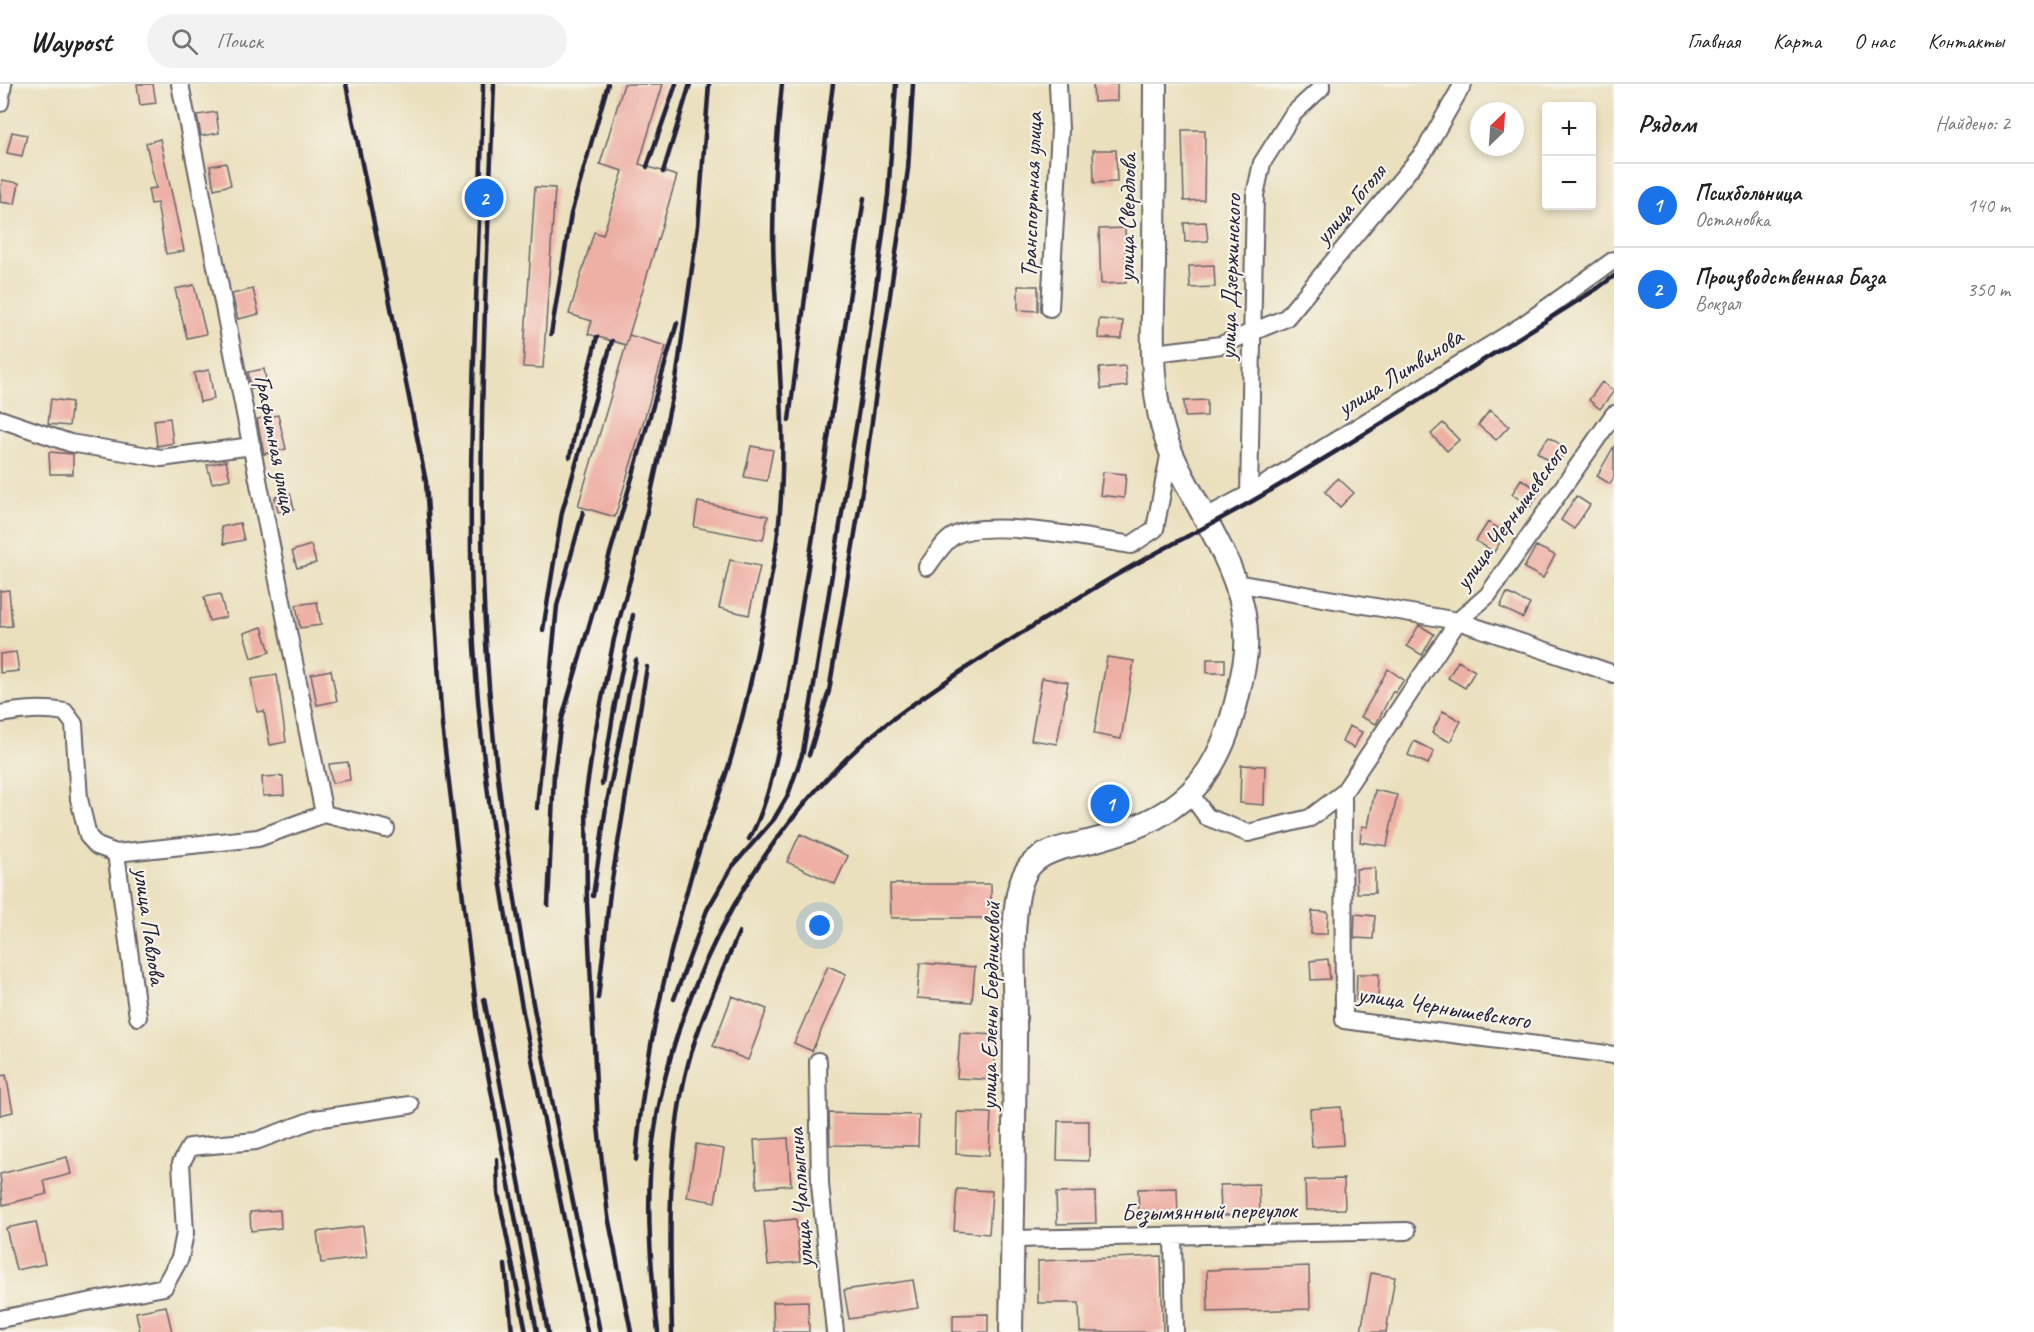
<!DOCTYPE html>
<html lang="ru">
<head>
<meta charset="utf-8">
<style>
  body { margin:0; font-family:Caveat,sans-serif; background:#f2f2f2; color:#222 }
  .controls { position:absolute; right:18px; top:18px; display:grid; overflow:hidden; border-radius:6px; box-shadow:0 3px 9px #0003 }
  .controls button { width:54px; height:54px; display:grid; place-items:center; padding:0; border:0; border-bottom:2px solid #e0e0e0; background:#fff; color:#222; font:30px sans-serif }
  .compass { position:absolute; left:1470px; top:18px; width:54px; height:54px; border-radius:50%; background:#fff; box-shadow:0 3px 9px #0003; rotate:25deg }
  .you { position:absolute; left:820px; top:842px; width:21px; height:21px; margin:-15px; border:4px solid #fff; border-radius:50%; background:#1a73e8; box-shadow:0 0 0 9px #1a73e833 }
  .badge { display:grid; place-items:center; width:39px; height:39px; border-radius:50%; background:#1a73e8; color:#fff; font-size:20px; font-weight:700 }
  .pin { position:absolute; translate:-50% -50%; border:3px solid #fff; box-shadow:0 2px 6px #0006 }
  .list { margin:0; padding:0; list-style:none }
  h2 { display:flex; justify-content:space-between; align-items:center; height:78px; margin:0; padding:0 24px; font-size:26px }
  h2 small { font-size:20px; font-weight:400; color:#767676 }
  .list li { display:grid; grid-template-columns:39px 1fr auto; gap:18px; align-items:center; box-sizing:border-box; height:84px; padding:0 24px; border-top:2px solid #e0e0e0 }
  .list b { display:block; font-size:22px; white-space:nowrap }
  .list p { margin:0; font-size:20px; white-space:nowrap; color:#767676 }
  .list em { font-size:20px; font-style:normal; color:#767676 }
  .icon { flex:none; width:33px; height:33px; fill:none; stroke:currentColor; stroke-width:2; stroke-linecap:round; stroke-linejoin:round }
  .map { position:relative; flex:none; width:1614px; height:1248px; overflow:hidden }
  header { display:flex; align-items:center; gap:36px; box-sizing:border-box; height:84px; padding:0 30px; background:#fff; border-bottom:2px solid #e0e0e0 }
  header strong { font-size:28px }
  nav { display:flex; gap:33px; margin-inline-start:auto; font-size:21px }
  .search { width:420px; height:54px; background:#f2f2f2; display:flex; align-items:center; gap:15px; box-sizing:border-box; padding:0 21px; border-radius:33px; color:#767676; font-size:22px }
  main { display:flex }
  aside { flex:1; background:#fff }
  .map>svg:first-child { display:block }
</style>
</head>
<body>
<header>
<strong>Waypost</strong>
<div class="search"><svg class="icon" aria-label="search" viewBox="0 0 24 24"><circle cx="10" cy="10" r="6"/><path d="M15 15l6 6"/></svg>Поиск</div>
<nav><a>Главная</a><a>Карта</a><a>О нас</a><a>Контакты</a></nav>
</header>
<main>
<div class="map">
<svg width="1614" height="1248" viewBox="0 0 1614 1248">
  <rect width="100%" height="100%" fill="#f7f3e8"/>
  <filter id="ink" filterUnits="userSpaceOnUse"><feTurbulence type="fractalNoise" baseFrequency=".0167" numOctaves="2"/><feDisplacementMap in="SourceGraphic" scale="12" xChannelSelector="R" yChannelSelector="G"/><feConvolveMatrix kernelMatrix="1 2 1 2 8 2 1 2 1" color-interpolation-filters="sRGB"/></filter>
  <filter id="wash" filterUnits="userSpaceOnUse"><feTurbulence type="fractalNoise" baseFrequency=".008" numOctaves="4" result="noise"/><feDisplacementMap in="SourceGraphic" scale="24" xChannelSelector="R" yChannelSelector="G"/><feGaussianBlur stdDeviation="1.35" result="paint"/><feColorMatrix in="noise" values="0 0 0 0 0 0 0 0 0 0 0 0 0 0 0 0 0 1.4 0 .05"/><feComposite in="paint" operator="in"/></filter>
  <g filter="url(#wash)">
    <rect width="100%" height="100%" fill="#eae0bd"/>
    <g id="blocks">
      <!-- building -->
      <path fill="#eeafa4" d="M137 0H153L156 19 140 21Z
        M624 0H663L639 80 677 92 626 261 588 250 592 237 569 230 594 148 603 151 623 87 600 80Z
        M1093 0H1117V17L1094 18Z
        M216 28 219 49 201 52 197 31Z
        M1182 46H1205L1204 116 1184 117Z
        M12 48 27 51 22 72 7 69Z
        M160 55 184 167 166 170 157 119 151 120 148 105 156 104 146 59Z
        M1093 66H1116L1117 98 1094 99Z
        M226 79 231 101 214 105 210 82Z
        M2 96 19 99 15 120 0 118Z
        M535 103 555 104 543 284 523 283Z
        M1206 138 1208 157 1185 158 1184 139Z
        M1125 144 1126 199 1101 200 1099 145Z
        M1214 181 1215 203 1190 204 1189 182Z
        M194 201 206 250 187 254 175 205Z
        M1018 202H1038V227L1018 226Z
        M253 205 259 230 238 235 232 210Z
        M1099 235 1123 237 1122 255 1098 254Z
        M629 251 666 262 615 433 578 422Z
        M1125 282 1127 302 1101 305 1099 284Z
        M264 285 267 301 251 304 248 288Z
        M209 286 214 315 200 318 194 289Z
        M1602 298 1614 307 1600 325 1589 316Z
        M51 315 72 318 69 342 48 340Z
        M1207 316V332L1185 333 1184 317Z
        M1490 326 1509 342 1496 356 1478 341Z
        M278 331 286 365 264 370 257 335Z
        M170 334 173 359 157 362 154 336Z
        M1443 339 1459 356 1447 367 1431 350Z
        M1549 353 1567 365 1555 381 1537 368Z
        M751 362 773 366 767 397 744 393Z
        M1614 362V393L1610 400 1597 392Z
        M49 368 73 370V390H50Z
        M226 377 230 395 212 399 207 381Z
        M1103 388 1126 390 1124 414 1100 411Z
        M1338 394 1354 409 1340 423 1325 408Z
        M1521 395 1540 407 1530 423 1512 410Z
        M290 409 294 425 278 428 275 413Z
        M1576 412 1590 421 1574 445 1561 436Z
        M698 418 768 432 763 456 694 443Z
        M1488 438 1506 449 1494 468 1476 457Z
        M240 439 244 456 224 460 221 443Z
        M311 461 316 479 297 484 292 467Z
        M1536 462 1555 471 1543 494 1524 484Z
        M730 476 760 482 749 531 719 524Z
        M9 506 12 542 0 543V507Z
        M1507 509 1530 520 1523 534 1500 523Z
        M220 510 226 533 209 537 204 513Z
        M317 518 321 541 300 544 296 521Z
        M1419 541 1434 550 1422 571 1407 562Z
        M262 543 270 568 251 574 244 549Z
        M16 568 19 587 0 589V570Z
        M1107 573 1134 577 1121 655 1094 650Z
        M1207 575H1225V589H1207Z
        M1458 577 1475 587 1465 604 1448 594Z
        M1388 585 1404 596 1395 609 1393 607 1376 640 1361 633Z
        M331 586 337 617 317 621 311 590Z
        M277 591 286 658 270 661 264 627 257 628 251 595Z
        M1042 594 1068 598 1057 660 1031 656Z
        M1443 627 1461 637 1450 658 1432 649Z
        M1349 642 1362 648 1354 664 1342 658Z
        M1414 657 1434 667 1428 680 1408 671Z
        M348 678 350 696 332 699 329 680Z
        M1241 681 1265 682 1264 721 1240 719Z
        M283 692 284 711 263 712 262 693Z
        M1375 706 1397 711 1387 762 1360 758 1362 742 1368 743Z
        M800 750 848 772 835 800 787 778Z
        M1375 784V809H1357L1356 785Z
        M890 800H991V834H891Z
        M1312 827 1328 828 1327 850H1311Z
        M1355 830 1375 832 1373 855 1354 854Z
        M1328 875 1330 895 1311 896 1310 877Z
        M920 879 975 883 972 918 917 914Z
        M828 882 846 890 812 967 794 959Z
        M1357 890H1379L1378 916H1356Z
        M732 912 767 925 748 976 713 962Z
        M960 949 996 951 994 996 957 994Z
        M6 991 13 1028 0 1031V992Z
        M1341 1023 1343 1061 1312 1063 1310 1025Z
        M957 1028 991 1029 989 1072 956 1070Z
        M829 1029 919 1031 918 1062 830 1061Z
        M1058 1037H1089V1077L1057 1076Z
        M788 1054 791 1101 757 1104 754 1056Z
        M696 1060 724 1065 715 1118 687 1113Z
        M67 1073 71 1090 44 1097 47 1110 3 1121 0 1090Z
        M1344 1095 1345 1125 1306 1126 1305 1096Z
        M1259 1100 1260 1130 1221 1131 1220 1101Z
        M1177 1104 1178 1134 1139 1135 1138 1105Z
        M957 1105 992 1107 989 1150 954 1147Z
        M1095 1108 1096 1139 1057 1140 1056 1109Z
        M280 1126 281 1144 251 1147 250 1128Z
        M796 1135 800 1178 768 1181 764 1138Z
        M36 1138 45 1180 16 1186 6 1144Z
        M363 1142 367 1173 321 1179 317 1148Z
        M1161 1172 1163 1248H1080L1079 1219H1038V1177Z
        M1309 1182 1310 1225 1208 1228 1207 1186Z
        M1371 1189 1395 1193 1386 1248H1361Z
        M913 1196 918 1224 849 1235 844 1206Z
        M808 1217 809 1248H774L773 1218Z
        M166 1222 172 1248H140L136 1228Z
        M988 1230V1248H953V1231Z"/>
    </g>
  </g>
  <g filter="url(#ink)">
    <use href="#blocks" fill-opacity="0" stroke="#686468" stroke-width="1.5"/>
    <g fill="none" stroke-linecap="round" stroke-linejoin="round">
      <!-- street casing -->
      <g stroke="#686468" stroke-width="20">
        <path id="street" d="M180 0 324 730
          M0 19 3 0
          M1050 224 1060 46 1058 0
          M1154 269 1221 261 1286 234 1424 68 1463 0
          M0 335 70 359 161 374 252 362
          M1249 410 1255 111 1262 79 1293 30 1321 4V0
          M1206 433 1249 410 1523 241 1614 176
          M927 483C934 474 944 457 954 452 985 433 1094 455 1131 461L1155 445 1170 367
          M1235 499 1458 537 1614 590
          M0 630C23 626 42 624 65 628L74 640 79 715 88 752 97 762 116 769 138 933
          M1343 709 1344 936 1614 971
          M1191 711 1207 733 1248 749 1310 734 1343 709 1458 537 1488 511 1614 330
          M116 769 258 754 324 730 386 745
          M818 977 820 1100 835 1248
          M1173 1152 1175 1248
          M1013 1155 1407 1147
          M0 1235 164 1203 180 1174 185 1149 181 1079 190 1063 256 1057 315 1035 410 1021"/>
      </g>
      <!-- secondary casing -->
      <g stroke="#686468" stroke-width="26">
        <path id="secondary" d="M1011 1248C1013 1150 1014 1053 1015 955 1016 916 1011 875 1015 836 1016 820 1018 797 1029 783 1043 765 1071 762 1092 757 1197 730 1225 684 1244 582 1259 504 1200 435 1171 368 1147 311 1153 241 1154 181 1154 121 1155 60 1155 0"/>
      </g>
      <!-- street -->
      <use href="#street" stroke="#fff" stroke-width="16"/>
      <!-- secondary -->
      <use href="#secondary" stroke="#fff" stroke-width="22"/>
      <!-- rail -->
      <path stroke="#22223b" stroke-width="4.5" d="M346 0 426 398 442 641 478 938 537 1248
        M483 0C480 188 464 375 474 562 488 793 542 1022 587 1248
        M494 0C486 208 472 418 491 626 509 835 558 1042 600 1248
        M647 83 676 0
        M663 88 690 0
        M551 250 571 130 608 0
        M789 336 833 0
        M570 373 581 315 597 253
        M543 546 562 428 612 257
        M809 671 829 607 862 407 908 85 913 0
        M602 700 614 625 633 531
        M537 724 557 522 583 428
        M749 755C777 707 787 613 796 556 821 409 842 262 864 114
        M593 812 606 723 636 576
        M548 821 554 689 561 638 677 239
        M598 914 610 808 647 583
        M484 915 548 1248
        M674 915 707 826 732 783 774 735 788 711 803 668 864 294 888 111 896 0
        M497 1075 498 1109 526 1248
        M636 1076C643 982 664 887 690 796 703 750 723 706 735 660 752 600 763 539 774 477 790 381 779 284 774 187 771 125 776 62 782 0
        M505 1181 512 1248
        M631 1248 608 1132 598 1042 587 819 586 709 595 649 614 555 639 463 676 296 698 142 709 0
        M658 1248C651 1186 645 1120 653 1058 673 902 764 734 890 637 937 601 986 571 1036 540 1066 522 1096 502 1127 485 1171 460 1217 438 1261 412 1375 346 1486 274 1598 204L1614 192
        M672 1248C670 1160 666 1065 688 980 700 935 721 891 739 848"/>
    </g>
  </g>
  <g text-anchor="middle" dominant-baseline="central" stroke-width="4.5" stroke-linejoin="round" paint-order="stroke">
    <!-- street labels -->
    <g font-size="24" fill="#22223b" stroke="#f7f3e8">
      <text transform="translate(1031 111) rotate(-88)">Транспортная улица</text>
      <text transform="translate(1350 120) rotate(-50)">улица Гоголя</text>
      <text transform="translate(1127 134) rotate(-89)">улица Свердлова</text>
      <text transform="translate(1230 193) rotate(-88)">улица Дзержинского</text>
      <text transform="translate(1400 288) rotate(-32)">улица Литвинова</text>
      <text transform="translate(276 360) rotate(79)">Графитная улица</text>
      <text transform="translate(1511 432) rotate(-54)">улица Чернышевского</text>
      <text transform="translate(150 842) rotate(82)">улица Павлова</text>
      <text transform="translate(990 922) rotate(-89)">улица Елены Бердниковой</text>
      <text transform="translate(1444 923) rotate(9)">улица Чернышевского</text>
      <text transform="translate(800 1114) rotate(-94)">улица Чаплыгина</text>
      <text transform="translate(1209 1127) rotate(-1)">Безымянный переулок</text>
    </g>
  </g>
</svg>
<div class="controls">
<button>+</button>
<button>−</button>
</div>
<svg class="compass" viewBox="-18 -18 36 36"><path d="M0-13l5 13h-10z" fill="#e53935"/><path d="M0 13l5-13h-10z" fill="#767676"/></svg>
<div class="you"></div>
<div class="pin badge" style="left:1110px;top:720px">1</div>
<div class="pin badge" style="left:484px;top:114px">2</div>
</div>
<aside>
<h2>Рядом<small>Найдено: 2</small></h2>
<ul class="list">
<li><span class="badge">1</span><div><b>Психбольница</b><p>Остановка</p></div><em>140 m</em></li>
<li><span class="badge">2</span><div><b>Производственная База</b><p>Вокзал</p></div><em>350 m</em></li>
</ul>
</aside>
</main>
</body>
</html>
